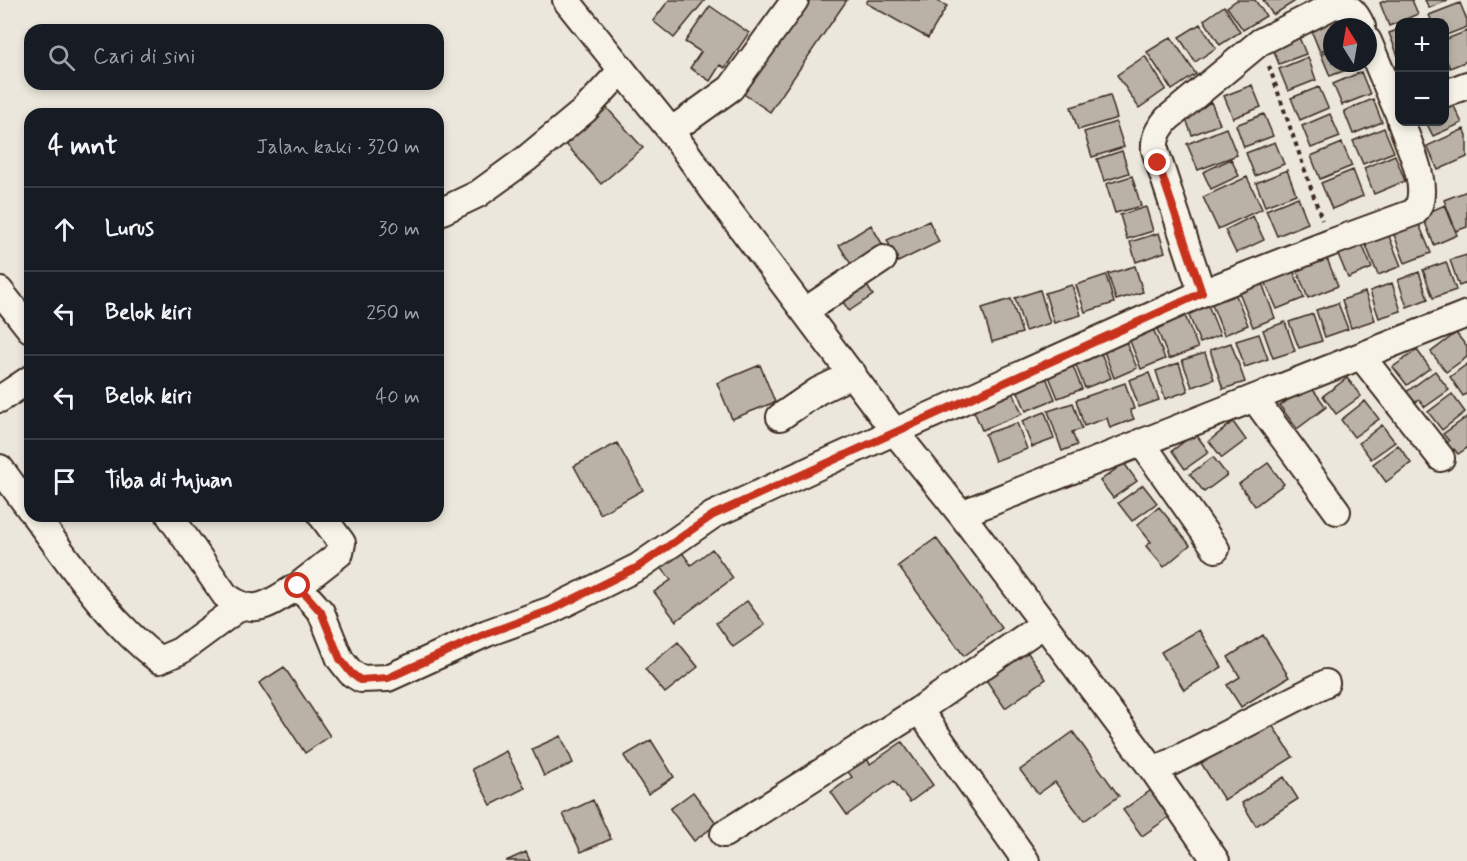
<!DOCTYPE html>
<html lang="id">
<head>
<meta charset="utf-8">
<style>
  body { margin:0; font-family:Mynerve,sans-serif; background:#20242c; color:#f1f3f6 }
  .controls { position:absolute; right:18px; top:18px; display:grid; overflow:hidden; border-radius:12px; box-shadow:0 3px 9px #0003 }
  .controls button { width:54px; height:54px; display:grid; place-items:center; padding:0; border:0; border-bottom:2px solid #363941; background:#171b24; color:#f1f3f6; font:30px sans-serif }
  .compass { position:absolute; left:1323px; top:18px; width:54px; height:54px; border-radius:50%; background:#171b24; box-shadow:0 3px 9px #0003; rotate:349deg }
  .stop { position:absolute; width:18px; height:18px; margin:-14px; border:4px solid #c8321e; border-radius:50%; background:#fff }
  .stop.end { background:#c8321e; border-color:#fff; box-shadow:0 2px 6px #0008 }
  .list { margin:0; padding:0; list-style:none }
  h2 { display:flex; justify-content:space-between; align-items:center; height:78px; margin:0; padding:0 24px; font-size:26px }
  h2 small { font-size:20px; font-weight:400; color:#9ea1a6 }
  .list li { display:grid; grid-template-columns:39px 1fr auto; gap:18px; align-items:center; box-sizing:border-box; height:84px; padding:0 24px; border-top:2px solid #363941 }
  .list b { display:block; font-size:22px; white-space:nowrap }
  .list em { font-size:20px; font-style:normal; color:#9ea1a6 }
  .icon { flex:none; width:33px; height:33px; fill:none; stroke:currentColor; stroke-width:2; stroke-linecap:round; stroke-linejoin:round }
  .map { position:relative; flex:none; width:1467px; height:861px; overflow:hidden }
  .search { position:absolute; background:#171b24; box-shadow:0 3px 9px #0003; left:24px; top:24px; width:420px; height:66px; display:flex; align-items:center; gap:15px; box-sizing:border-box; padding:0 21px; border-radius:18px; color:#9ea1a6; font-size:22px }
  .panel { position:absolute; background:#171b24; box-shadow:0 3px 9px #0003; left:24px; top:108px; width:420px; height:414px; border-radius:18px }
  .map>svg:first-child { display:block }
</style>
</head>
<body>
<div class="map">
<svg width="1467" height="861" viewBox="0 0 1467 861">
  <rect width="100%" height="100%" fill="#ece7dc"/>
  <filter id="ink" filterUnits="userSpaceOnUse"><feTurbulence type="fractalNoise" baseFrequency=".0167" numOctaves="2"/><feDisplacementMap in="SourceGraphic" scale="12" xChannelSelector="R" yChannelSelector="G"/><feConvolveMatrix kernelMatrix="1 2 1 2 8 2 1 2 1" color-interpolation-filters="sRGB"/></filter>
  <g filter="url(#ink)">
    <!-- building -->
    <path fill="#bab2a7" stroke="#3b2a1e" stroke-width="1.5" d="M669 0H705L674 38 653 21Z
      M799 0H847L770 112 738 90Z
      M868 0H936L947 6 928 38 866 3Z
      M1237 0H1255L1266 16 1243 30 1227 7Z
      M1263 0H1293L1294 2 1273 15Z
      M1387 0H1412L1418 14 1389 26 1380 3Z
      M1425 0H1449L1429 8Z
      M1460 3 1467 20V27L1444 36V22H1432L1429 15Z
      M710 6 749 33 725 68 720 65 710 81 690 68 701 52 685 42Z
      M1224 6 1240 32 1220 45 1204 20Z
      M1344 12 1350 27H1332V47L1320 52 1309 25Z
      M1200 24 1216 48 1195 62 1179 37Z
      M1400 29V56H1398L1389 33Z
      M1296 30 1306 54 1279 64 1269 40Z
      M1467 31V61L1450 68 1444 55V40Z
      M1171 37 1196 74 1172 90 1147 52Z
      M1332 50V63H1358L1359 65 1330 76 1321 54Z
      M1145 56 1166 89 1139 108 1117 75Z
      M1308 57 1316 80 1288 91 1279 69Z
      M1361 72 1370 94 1342 105 1333 84Z
      M1252 85 1261 107 1233 118 1224 96Z
      M1319 87 1328 108 1300 120 1291 98Z
      M1110 95 1117 118 1078 130 1071 107Z
      M1373 99 1382 122 1353 134 1344 111Z
      M1451 100 1462 123 1433 136 1426 122H1444V103Z
      M1211 102 1220 124 1192 135 1184 114Z
      M607 108 643 148 601 184 566 144Z
      M1264 114 1273 136 1244 147 1236 125Z
      M1330 114 1340 137 1311 148 1302 126Z
      M1116 122 1124 147 1092 157 1084 132Z
      M1226 128 1237 155 1198 170 1187 144Z
      M1384 128 1394 152 1363 164 1353 141Z
      M1464 129 1467 135V157L1438 170 1427 146Z
      M1275 142 1284 164 1255 176 1246 153Z
      M1342 143 1352 166 1320 179 1311 156Z
      M1122 151 1129 173 1104 181 1097 159Z
      M1395 155 1405 181 1374 194 1364 168Z
      M1231 159 1239 176 1211 189 1203 172Z
      M1287 170 1296 194 1265 206 1256 183Z
      M1353 170 1363 196 1332 209 1321 183Z
      M1132 176 1141 206 1115 213 1106 184Z
      M1247 177 1262 209 1218 229 1203 197Z
      M1467 191V227L1456 231 1444 200Z
      M1298 197 1308 223 1277 236 1266 210Z
      M1445 205 1457 235 1434 245 1422 215Z
      M1146 207 1153 231 1127 239 1120 215Z
      M1253 216 1264 240 1236 253 1225 230Z
      M1416 217 1431 253 1405 263 1391 227Z
      M929 221 939 242 898 262 887 240Z
      M871 225 884 247 852 266 839 245Z
      M1386 229 1401 266 1378 275 1363 238Z
      M1159 233 1165 252 1136 262 1130 242Z
      M1359 237 1372 268 1348 278 1335 247Z
      M1467 255V283L1459 286 1450 260Z
      M1326 256 1338 286 1308 298 1296 268Z
      M1446 262 1456 290 1433 298 1423 270Z
      M1135 266 1143 292 1116 300 1108 274Z
      M1293 270 1304 298 1277 309 1265 281Z
      M1419 272 1428 299 1407 307 1398 280Z
      M1106 275 1114 303 1085 312 1076 285Z
      M865 283 873 295 849 311 841 299Z
      M1262 283 1275 318 1253 327 1239 292Z
      M1392 283 1401 311 1379 318 1370 291Z
      M1072 285 1081 315 1054 323 1045 293Z
      M1040 290 1050 323 1025 331 1015 298Z
      M1365 292 1375 320 1351 328 1342 300Z
      M1235 293 1248 325 1224 335 1211 302Z
      M1011 299 1022 333 992 342 982 308Z
      M1338 303 1348 329 1325 337 1316 310Z
      M1208 305 1220 335 1200 343 1188 313Z
      M1184 313 1198 348 1169 359 1155 324Z
      M1313 314 1322 341 1299 348 1289 322Z
      M1285 322 1295 351 1273 358 1263 330Z
      M1152 326 1165 359 1141 369 1128 336Z
      M1456 333 1467 347V357L1446 372 1431 352Z
      M1259 334 1268 359 1245 367 1236 341Z
      M1124 337 1137 368 1114 378 1102 346Z
      M1231 343 1245 382 1223 389 1210 350Z
      M1099 348 1111 378 1085 388 1073 358Z
      M1417 350 1430 368 1407 385 1393 367Z
      M1205 353 1214 379 1192 387 1182 360Z
      M1070 359 1082 389 1058 398 1046 369Z
      M1179 363 1188 391 1165 399 1156 371Z
      M1467 364V393L1463 396 1450 377Z
      M760 365 775 402 732 419 717 383Z
      M1043 370 1055 399 1026 411 1014 382Z
      M1435 371 1449 390 1425 407 1419 400 1413 404 1405 393Z
      M1149 373 1159 400 1139 407 1129 380Z
      M1347 378 1361 396 1336 414 1323 396Z
      M1125 383 1134 409 1130 410 1134 419 1110 428 1107 418 1084 426 1076 400Z
      M1309 384 1326 407 1297 429 1280 406Z
      M1010 385 1022 414 982 430 970 402Z
      M1452 394 1465 412 1442 430 1428 412Z
      M1365 401 1379 419 1354 437 1341 420Z
      M1073 403 1082 429 1072 432 1077 445 1062 451 1048 411Z
      M1045 412 1054 439 1032 447 1022 421Z
      M1467 417V448L1458 454 1454 449 1449 453 1444 445 1449 441 1443 434Z
      M1233 422 1246 440 1222 458 1209 441Z
      M1017 423 1027 449 995 461 985 434Z
      M1382 425 1395 442 1371 459 1359 443Z
      M1195 433 1209 452 1185 469 1172 451Z
      M617 443 643 490 600 514 574 466Z
      M1398 445 1411 463 1386 482 1373 464Z
      M1213 457 1227 475 1204 492 1190 474Z
      M1124 463 1137 481 1113 498 1100 481Z
      M1268 463 1284 484 1255 506 1239 484Z
      M1143 485 1157 503 1132 521 1118 503Z
      M1159 507 1190 545 1164 567 1146 546 1151 542 1137 525Z
      M936 538 1002 628 964 656 898 566Z
      M712 549 733 578 676 621 654 592 671 580 660 566 681 551 691 565Z
      M747 601 765 625 733 647 716 623Z
      M1199 630 1222 667 1184 690 1161 652Z
      M1263 635 1289 677 1241 707 1227 685 1240 677 1228 657Z
      M678 642 698 667 665 693 645 669Z
      M1021 643 1046 679 1005 708 980 671Z
      M284 667 330 736 305 753 259 683Z
      M1269 720 1293 757 1224 800 1201 763Z
      M1073 732 1119 796 1084 821 1055 782 1038 794 1020 770Z
      M561 736 573 763 544 776 532 749Z
      M651 740 674 777 648 794 624 756Z
      M902 742 933 785 910 802 894 781 847 815 831 792 852 777 846 769 865 756 870 764Z
      M506 751 525 788 491 805 472 769Z
      M1284 777 1298 799 1256 826 1242 803Z
      M1154 788 1172 815 1142 836 1123 810Z
      M693 792 717 824 694 841 670 809Z
      M593 800 611 839 581 852 563 814Z
      M526 852 530 861H506Z"/>
    <g fill="none" stroke-linecap="round" stroke-linejoin="round">
      <!-- minor casing -->
      <g stroke="#3b2a1e" stroke-width="30">
        <path id="minor" d="M566 0 671 131 713 190 895 432 961 514 1044 624 1154 771 1216 861
          M1368 41 1400 117
          M1444 94 1467 85
          M671 131 731 88 795 0
          M438 213 478 194 526 159 585 110 622 70
          M0 291 30 329
          M1202 293 1155 150C1154 136 1159 129 1167 119L1260 42 1332 6C1349 3 1356 13 1362 27
          M805 311 883 259
          M1361 356 1441 458
          M1254 398 1337 511
          M0 399 30 379
          M780 417 818 391 853 374
          M1141 442 1216 549
          M0 468 30 509
          M961 514 1467 314
          M35 516C73 567 108 621 159 660L180 651 241 606
          M170 516 225 595C256 619 269 603 298 586L321 612 340 659 351 673 361 679 388 678 487 633 551 610 638 567 713 515 834 459 1202 293 1330 243 1415 212C1432 190 1409 146 1401 122
          M298 586 340 553 342 543 322 516
          M919 710 1026 861
          M1154 771 1326 683
          M724 834 919 710 1044 624"/>
      </g>
      <!-- path -->
      <path stroke="#3b2a1e" stroke-width="4" stroke-dasharray="4.5 4.5" stroke-linecap="butt" d="M1269 66 1322 220"/>
      <!-- minor -->
      <use href="#minor" stroke="#f7f3e8" stroke-width="26"/>
    </g>
  </g>
  <g fill="none" stroke-linecap="round" stroke-linejoin="round" filter="url(#ink)">
    <!-- route -->
    <path stroke="#c8321e" stroke-width="8" d="M298 586 321 612 340 659 351 673 360 680 388 678 488 633 551 610 638 567 713 515 1202 293 1158 163"/>
  </g>
</svg>
<div class="controls">
<button>+</button>
<button>−</button>
</div>
<svg class="compass" viewBox="-18 -18 36 36"><path d="M0-13l5 13h-10z" fill="#e53935"/><path d="M0 13l5-13h-10z" fill="#9ea1a6"/></svg>
<div class="stop" style="left:298px;top:586px"></div>
<div class="stop end" style="left:1158px;top:163px"></div>
<div class="search"><svg class="icon" aria-label="search" viewBox="0 0 24 24"><circle cx="10" cy="10" r="6"/><path d="M15 15l6 6"/></svg>Cari di sini</div>
<section class="panel">
<h2>4 mnt<small>Jalan kaki · 320 m</small></h2>
<ul class="list">
<li><svg class="icon" aria-label="ahead" viewBox="0 0 24 24"><path d="M12 20V5M6 11l6-6 6 6"/></svg><div><b>Lurus</b></div><em>30 m</em></li>
<li><svg class="icon" aria-label="left" viewBox="0 0 24 24"><path d="M17 20v-9H6M10 6l-5 5 5 5"/></svg><div><b>Belok kiri</b></div><em>250 m</em></li>
<li><svg class="icon" aria-label="left" viewBox="0 0 24 24"><path d="M17 20v-9H6M10 6l-5 5 5 5"/></svg><div><b>Belok kiri</b></div><em>40 m</em></li>
<li><svg class="icon" aria-label="arrive" viewBox="0 0 24 24"><path d="M6 21V4h12l-3 4 3 4H6"/></svg><div><b>Tiba di tujuan</b></div></li>
</ul>
</section>
</div>
</body>
</html>
